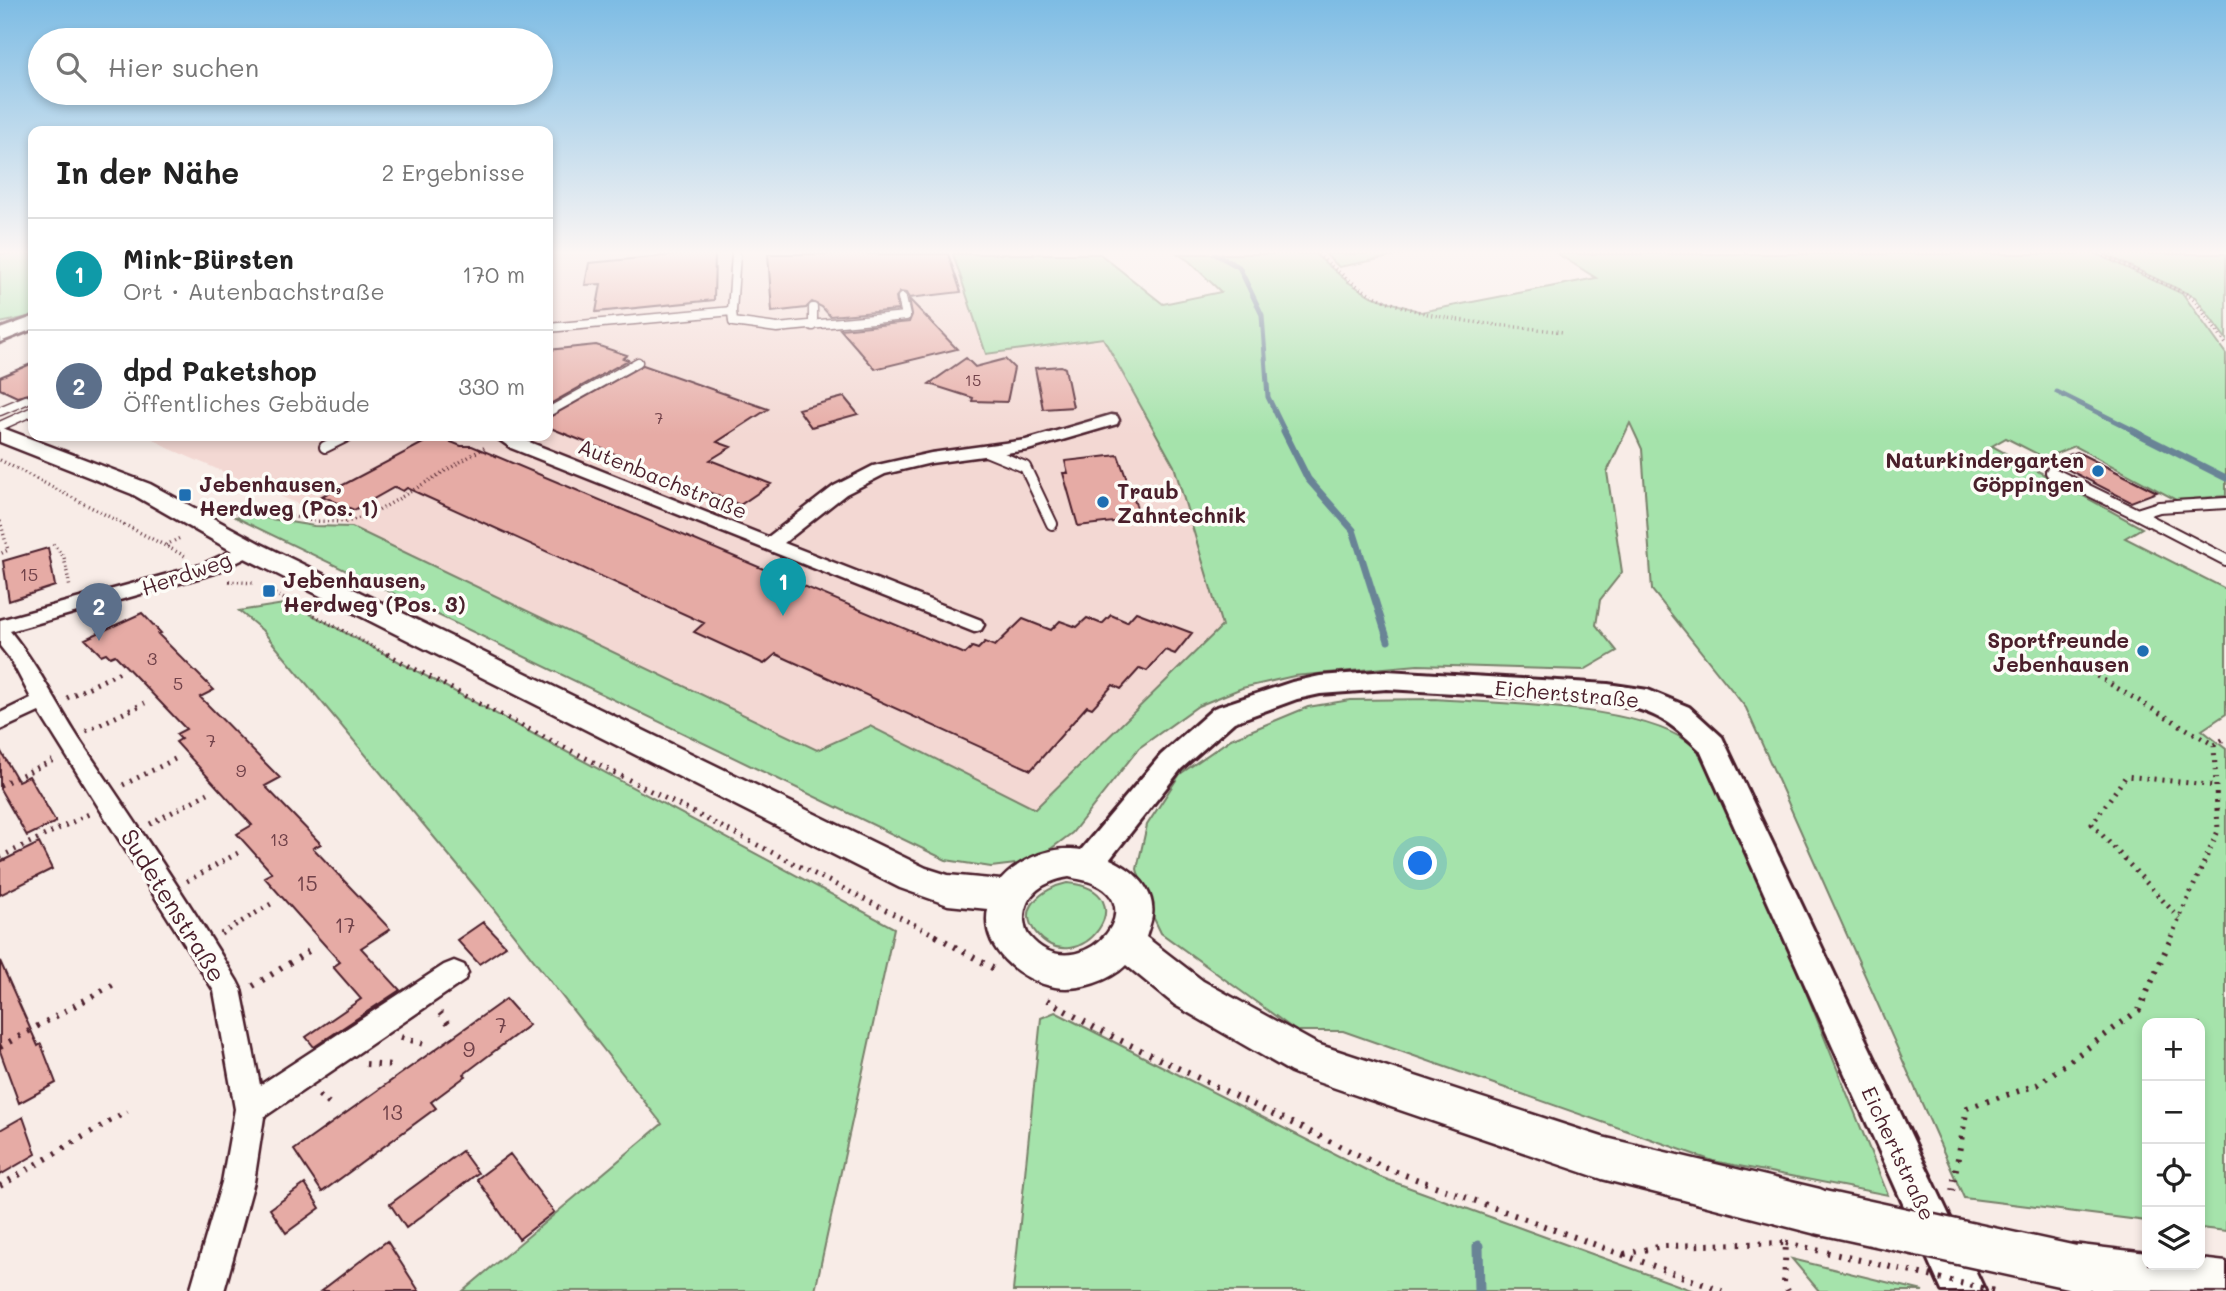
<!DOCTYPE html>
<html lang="de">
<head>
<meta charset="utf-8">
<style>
  body { margin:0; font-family:Mali,sans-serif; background:#f2f2f2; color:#222 }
  .controls { position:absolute; right:21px; bottom:21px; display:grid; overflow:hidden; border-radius:14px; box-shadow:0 4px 10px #0003 }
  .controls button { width:63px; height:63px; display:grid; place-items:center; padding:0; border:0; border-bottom:2px solid #e0e0e0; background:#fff; color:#222; font:35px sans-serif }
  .you { position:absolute; left:1421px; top:864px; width:24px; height:24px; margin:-18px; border:5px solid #fff; border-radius:50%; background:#1a73e8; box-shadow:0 0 0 10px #1a73e833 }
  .badge { display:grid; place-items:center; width:46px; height:46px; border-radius:50%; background:#db2777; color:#fff; font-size:23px; font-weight:700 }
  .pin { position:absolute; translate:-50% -58px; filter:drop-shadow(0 2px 4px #0008) }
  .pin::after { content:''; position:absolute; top:37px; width:24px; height:21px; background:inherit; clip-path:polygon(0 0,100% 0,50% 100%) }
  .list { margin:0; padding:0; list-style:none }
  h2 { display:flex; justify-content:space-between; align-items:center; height:91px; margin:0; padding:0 28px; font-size:30px }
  h2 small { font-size:23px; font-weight:400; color:#767676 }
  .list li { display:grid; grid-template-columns:46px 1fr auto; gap:21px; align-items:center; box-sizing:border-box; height:112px; padding:0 28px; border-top:2px solid #e0e0e0 }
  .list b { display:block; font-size:26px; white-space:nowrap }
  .list p { margin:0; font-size:23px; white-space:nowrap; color:#767676 }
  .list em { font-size:23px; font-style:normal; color:#767676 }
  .icon { flex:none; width:38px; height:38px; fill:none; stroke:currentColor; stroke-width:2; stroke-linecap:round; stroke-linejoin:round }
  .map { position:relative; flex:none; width:2226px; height:1291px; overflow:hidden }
  .search { position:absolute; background:#fff; box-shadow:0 4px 10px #0003; left:28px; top:28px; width:525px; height:77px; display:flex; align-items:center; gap:18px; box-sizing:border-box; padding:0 24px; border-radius:38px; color:#767676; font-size:26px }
  .panel { position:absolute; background:#fff; box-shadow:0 4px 10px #0003; left:28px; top:126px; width:525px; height:315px; border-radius:14px }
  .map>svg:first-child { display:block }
</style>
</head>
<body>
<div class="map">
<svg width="2226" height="1291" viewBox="0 0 2226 1291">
  <rect width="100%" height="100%" fill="#f8ece7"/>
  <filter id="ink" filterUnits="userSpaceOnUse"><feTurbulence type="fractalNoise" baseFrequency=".0143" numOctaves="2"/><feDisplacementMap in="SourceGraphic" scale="14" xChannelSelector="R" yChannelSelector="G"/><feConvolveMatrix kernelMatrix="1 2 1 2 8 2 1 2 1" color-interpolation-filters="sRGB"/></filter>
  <g filter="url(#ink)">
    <!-- built -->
    <path fill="#f3d8d3" d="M548 254H953L986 354 1103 338 1174 466 1222 626 1035 809 870 726 817 750 697 702 363 532 168 448 149 436H548Z"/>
    <!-- green -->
    <path fill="#a5e3ab" stroke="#78816b" stroke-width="2" d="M0 254H33V316L0 323Z
      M953 254H1100L1163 304 1221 292 1189 261 1178 254H1315L1348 282 1371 296 1421 312 1596 278 1558 254H2097L2183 294 2226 354V496L2176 500 2075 446 2045 458 2006 438 1992 446 2142 528 2125 538 2226 589V714L2202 730 2226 749V1231L2200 1228V1023H2147V1221L1964 1198 1746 708 1652 590 1642 449 1630 423 1607 472 1622 572 1600 600 1596 625 1617 651 1584 670 1418 665 1294 676 1242 688 1198 706 1139 748 1072 833 1033 862 991 867 946 860 235 517 247 515 314 526 352 527 817 750 870 726 1035 809 1222 626 1174 466 1103 338 986 354Z
      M1325 254H1406L1339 267Z
      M2104 254H2226V339L2195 297Z
      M290 603 894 928 815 1291H463L662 1124 492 907 262 630 239 611Z
      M1435 699C1500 704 1650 704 1697 749 1708 760 1717 780 1726 794L1888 1195 1713 1161 1343 1031H1296L1161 933 1145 900 1137 869 1147 825 1180 774 1231 739 1308 707 1350 700Z
      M1067 883C1149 890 1079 983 1037 934 1015 909 1043 888 1067 883Z
      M1055 1012 1380 1177 1694 1291H1013L1041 1018Z
      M1792 1259 1923 1291H1819Z"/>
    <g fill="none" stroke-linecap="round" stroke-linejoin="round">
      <!-- stream-far2 -->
      <path stroke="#698496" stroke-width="5" d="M1215 254 1239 267 1262 315 1268 397 1285 432
        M2057 392 2137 432"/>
      <!-- stream-far1 -->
      <path stroke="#698496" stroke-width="7" d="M1284 431 1308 479 1353 530 1388 641
        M2133 431 2226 478"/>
      <!-- stream -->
      <path stroke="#698496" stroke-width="11" d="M1478 1246 1479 1291"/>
    </g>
    <!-- building -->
    <path fill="#e6aba5" stroke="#4a1f2b" stroke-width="2" d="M684 254H715L714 300 596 312 601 284 585 285 589 263Z
      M768 254H948L961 292 909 298 906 293 900 292 896 297 898 310 830 316 822 307 812 302 806 308 772 312Z
      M909 299 957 349 875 369 840 329 909 322 912 315Z
      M596 345 627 355 623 358 628 360 548 405V350Z
      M966 358 975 367 1005 359 1014 368 1007 402 972 401 973 398 929 384Z
      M33 363V404L29 394 17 397 0 389V377Z
      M643 365 768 409 717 442 731 447 710 460 771 484 740 505 548 427V418Z
      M1061 366 1065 368 1073 407 1043 409 1035 368Z
      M844 397 858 414 811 427 798 409Z
      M436 436 461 446H472L965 654 972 647 978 649 985 642 995 646 1023 619 1051 630 1060 621 1077 627 1087 618 1102 624 1111 615 1127 622 1136 612 1192 633 1175 654 1165 650 1147 671 1140 668 1121 689 1113 685 1092 708 1087 706 1031 770 776 654 764 664 694 632 704 623 407 488 403 491 395 487 354 510 322 496Z
      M2077 452 2157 492 2131 502 2051 461Z
      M1118 455 1141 519 1078 526 1063 473H1068L1065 461Z
      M48 548 55 586 9 601 3 561Z
      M142 613 161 633 158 634 214 690 200 697 280 778 265 786 321 844 313 848 390 929 361 948 400 990 314 1047 306 1037 361 999 333 967 340 962 264 877 272 873 237 834 252 825 176 742 181 739 176 734 186 729 115 655 110 657 106 653 101 655 85 639Z
      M0 750 18 781 29 776 56 822 27 836 0 789Z
      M39 843 52 869 0 895V862Z
      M483 922 506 946 479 964 457 940Z
      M0 961 38 1046 41 1044 56 1083 19 1103 0 1051Z
      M506 999 529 1025 464 1074 466 1076 431 1102 436 1108 322 1192 294 1150Z
      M23 1117 36 1154 0 1175V1130Z
      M462 1151 478 1173 406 1228 390 1204Z
      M510 1154 554 1212 519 1239 477 1179Z
      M305 1184 320 1208 286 1233 270 1209Z
      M387 1241 419 1291H321L359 1262Z"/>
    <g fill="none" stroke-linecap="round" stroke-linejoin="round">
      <!-- service-far1 casing -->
      <g stroke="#4a1f2b" stroke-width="11">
        <path id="service-far1" d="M813 308V326
          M732 311 736 254
          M548 328 732 311 733 322 777 328 906 316 902 298
          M0 411 26 400
          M548 412 638 362
          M0 426 33 411"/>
      </g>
      <!-- service casing -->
      <g stroke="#4a1f2b" stroke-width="14">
        <path id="service" d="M325 447 347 436
          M986 451 1025 467 1052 524
          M2051 472 2137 514
          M2226 503 2159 507 2137 514 2226 560"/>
      </g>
      <!-- minor casing -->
      <g stroke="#4a1f2b" stroke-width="5">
        <path id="minor" d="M1111 415 1117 416 1119 420 1117 424 1028 450 931 463 885 474 846 494 784 543 981 620 984 625 981 630 974 632 511 448 494 436H514L768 537 834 486 873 466 931 453 1026 440Z
          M249 543 259 549 256 553 215 573 10 631C37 664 56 703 79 739 133 819 187 898 237 981L241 989 260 1085 444 965 454 961 464 965 468 973 464 981 264 1117 254 1182 224 1291H190L222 1182 235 1109 214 991 39 712 0 730V713L31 698 11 660 0 646V620L201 565Z"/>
      </g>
      <!-- tertiary casing -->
      <g stroke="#4a1f2b" stroke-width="6">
        <path id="tertiary" d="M33 317V329L0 342V329Z
          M1387 671 1608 684 1648 690 1689 707 1722 737 1985 1291H1942L1700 750C1666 718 1654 711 1608 702L1387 689 1320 694 1297 699 1234 722 1181 769 1098 874 1087 877 1076 874 1071 865 1076 856 1161 755 1214 708 1292 682 1320 676Z"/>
      </g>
      <!-- secondary casing -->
      <g stroke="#4a1f2b" stroke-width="5">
        <path id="secondary" d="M0 427 150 484 259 543 926 868 948 875 1001 880C1017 862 1044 849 1068 849 1102 849 1158 875 1152 916 1151 923 1148 930 1146 937L1203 981 1317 1044 1602 1137 1820 1189 1836 1196 1843 1212 1836 1228 1820 1235 1602 1179 1306 1078 1291 1072 1175 1005 1126 965C1110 981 1078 991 1055 987 1020 980 980 949 988 909L948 905 900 888 239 555 132 494 0 442ZM1069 877C1077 879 1087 880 1095 884 1153 911 1073 990 1029 936 1025 931 1025 926 1024 921 1023 893 1045 881 1069 877Z
          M2072 1244 2147 1253V1265H2200V1259L2226 1262V1291L2072 1290 2055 1284 2049 1267 2055 1250Z"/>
      </g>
      <!-- path-far2 -->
      <path stroke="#4a1f2b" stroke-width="3.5" stroke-dasharray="1 3.5" stroke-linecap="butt" d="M1318 254C1334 268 1351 283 1369 293 1427 323 1500 324 1563 332
        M2100 254 2186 294 2195 301 2226 344
        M0 460 185 556
        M230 513 252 508 313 521 346 522 373 514 487 446
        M0 521 8 550 0 554
        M53 544 64 557 70 588
        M166 545 182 537
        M229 581 253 583
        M275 594 390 656"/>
      <!-- path-far1 -->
      <path stroke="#4a1f2b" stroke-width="5" stroke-dasharray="2 6" stroke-linecap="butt" d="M387 654 493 711 939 937
        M2083 668 2214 745
        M67 698 120 672
        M86 731 145 703
        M2214 745 2226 738
        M0 785 56 759
        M123 785 179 757
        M150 824 208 793
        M0 857 91 813
        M187 881 238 853
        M2180 919 2092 824 2126 776 2216 786
        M221 934 274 902
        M2171 937 2218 831 2214 745"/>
      <!-- path -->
      <path stroke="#4a1f2b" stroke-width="6" stroke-dasharray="2.5 8" stroke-linecap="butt" d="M936 936 994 969
        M253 986 312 949
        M1047 1000 1097 1029 1383 1167 1722 1291
        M440 1013 449 1024
        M401 1037 423 1044
        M0 1047 114 984
        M366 1064 393 1066
        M319 1095 332 1106
        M0 1186 127 1111
        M1952 1191 1967 1108 2037 1085 2139 1010 2172 936
        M1624 1254 1663 1246 1786 1243 1784 1283 1788 1291"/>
      <!-- service-far1 -->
      <use href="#service-far1" stroke="#fdfcf7" stroke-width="8"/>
      <!-- service -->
      <use href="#service" stroke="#fdfcf7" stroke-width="10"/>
      <!-- minor -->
      <use href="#minor" fill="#fdfcf7" fill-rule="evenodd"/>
      <!-- tertiary -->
      <use href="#tertiary" fill="#fdfcf7" fill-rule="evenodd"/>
      <!-- secondary -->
      <use href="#secondary" fill="#fdfcf7" fill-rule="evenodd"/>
      <!-- secondary-bridge casing -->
      <g stroke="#4a1f2b" stroke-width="48" stroke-linecap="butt">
        <path id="secondary-bridge" d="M1820 1212 2072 1267"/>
      </g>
      <!-- path-bridge -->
      <path stroke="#4a1f2b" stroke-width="6" stroke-dasharray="2.5 8" stroke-linecap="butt" d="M1786 1243 1995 1291"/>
      <!-- secondary-bridge -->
      <use href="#secondary-bridge" stroke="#fdfcf7" stroke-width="43"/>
    </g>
  </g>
  <!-- sky -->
  <linearGradient id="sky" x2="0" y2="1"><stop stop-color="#7dbce4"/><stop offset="0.58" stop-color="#fcf6f4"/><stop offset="1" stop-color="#fcf6f4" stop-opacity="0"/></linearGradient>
  <rect width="2226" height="435" fill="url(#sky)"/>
  <!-- markers -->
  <g fill="#1f6fb2" stroke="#fdfcf7" stroke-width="2.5">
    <circle cx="2098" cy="471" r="7"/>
    <rect x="178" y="488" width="14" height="14" rx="3.5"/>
    <circle cx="1103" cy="502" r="7"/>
    <rect x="262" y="584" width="14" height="14" rx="3.5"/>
    <circle cx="2143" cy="651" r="7"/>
  </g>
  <g text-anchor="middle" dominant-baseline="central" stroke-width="7" stroke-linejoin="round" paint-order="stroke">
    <!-- far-number labels -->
    <g font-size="16" fill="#71424a">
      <text x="973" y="379">15</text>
      <text x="659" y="417">7</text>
    </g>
    <!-- number labels -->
    <g font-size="18" fill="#71424a">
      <text x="29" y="574">15</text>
      <text x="152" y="658">3</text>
      <text x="178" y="683">5</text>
      <text x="211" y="740">7</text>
      <text x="241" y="770">9</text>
      <text x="279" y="839">13</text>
    </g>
    <!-- poi labels -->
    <g font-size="21" font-weight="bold" fill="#4a1f2b" stroke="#fdfcf7" text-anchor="start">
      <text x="2084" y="459" text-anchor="end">Naturkindergarten<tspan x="2084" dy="24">Göppingen</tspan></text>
      <text x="199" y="483">Jebenhausen,<tspan x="199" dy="24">Herdweg (Pos. 1)</tspan></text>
      <text x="1117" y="490">Traub<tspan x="1117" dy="24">Zahntechnik</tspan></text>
      <text x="283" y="579">Jebenhausen,<tspan x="283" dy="24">Herdweg (Pos. 3)</tspan></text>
      <text x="2129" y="639" text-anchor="end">Sportfreunde<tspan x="2129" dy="24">Jebenhausen</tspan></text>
    </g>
    <!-- street labels -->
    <g font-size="21" fill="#4a1f2b" stroke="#fdfcf7">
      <text transform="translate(663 478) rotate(22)">Autenbachstraße</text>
      <text transform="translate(186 573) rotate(-19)">Herdweg</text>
      <text transform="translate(1567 693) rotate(5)">Eichertstraße</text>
      <text transform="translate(1899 1153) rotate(65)">Eichertstraße</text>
    </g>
    <!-- near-number labels -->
    <g font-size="21" fill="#71424a">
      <text x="307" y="882">15</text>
      <text x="345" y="924">17</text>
      <text x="501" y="1024">7</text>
      <text x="469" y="1048">9</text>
      <text x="392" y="1111">13</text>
    </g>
    <!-- near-street labels -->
    <g font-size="24" fill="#4a1f2b" stroke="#fdfcf7">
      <text transform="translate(174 905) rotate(58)">Sudetenstraße</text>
    </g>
  </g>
</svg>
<div class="controls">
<button>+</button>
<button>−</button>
<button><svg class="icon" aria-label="locate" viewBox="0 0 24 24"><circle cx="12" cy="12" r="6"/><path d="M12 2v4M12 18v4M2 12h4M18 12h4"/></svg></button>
<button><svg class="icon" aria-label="layers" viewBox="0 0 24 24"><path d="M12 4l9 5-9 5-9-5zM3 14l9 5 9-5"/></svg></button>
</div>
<div class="you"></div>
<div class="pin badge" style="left:783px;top:616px;background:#0f9aa8">1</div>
<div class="pin badge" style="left:99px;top:641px;background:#5c6f8a">2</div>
<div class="search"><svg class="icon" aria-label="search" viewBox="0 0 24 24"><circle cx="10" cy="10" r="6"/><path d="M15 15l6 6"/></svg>Hier suchen</div>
<section class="panel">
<h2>In der Nähe<small>2 Ergebnisse</small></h2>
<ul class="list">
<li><span class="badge" style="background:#0f9aa8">1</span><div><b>Mink-Bürsten</b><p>Ort · Autenbachstraße</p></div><em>170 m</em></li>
<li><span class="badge" style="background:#5c6f8a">2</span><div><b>dpd Paketshop</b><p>Öffentliches Gebäude</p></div><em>330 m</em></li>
</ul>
</section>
</div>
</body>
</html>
